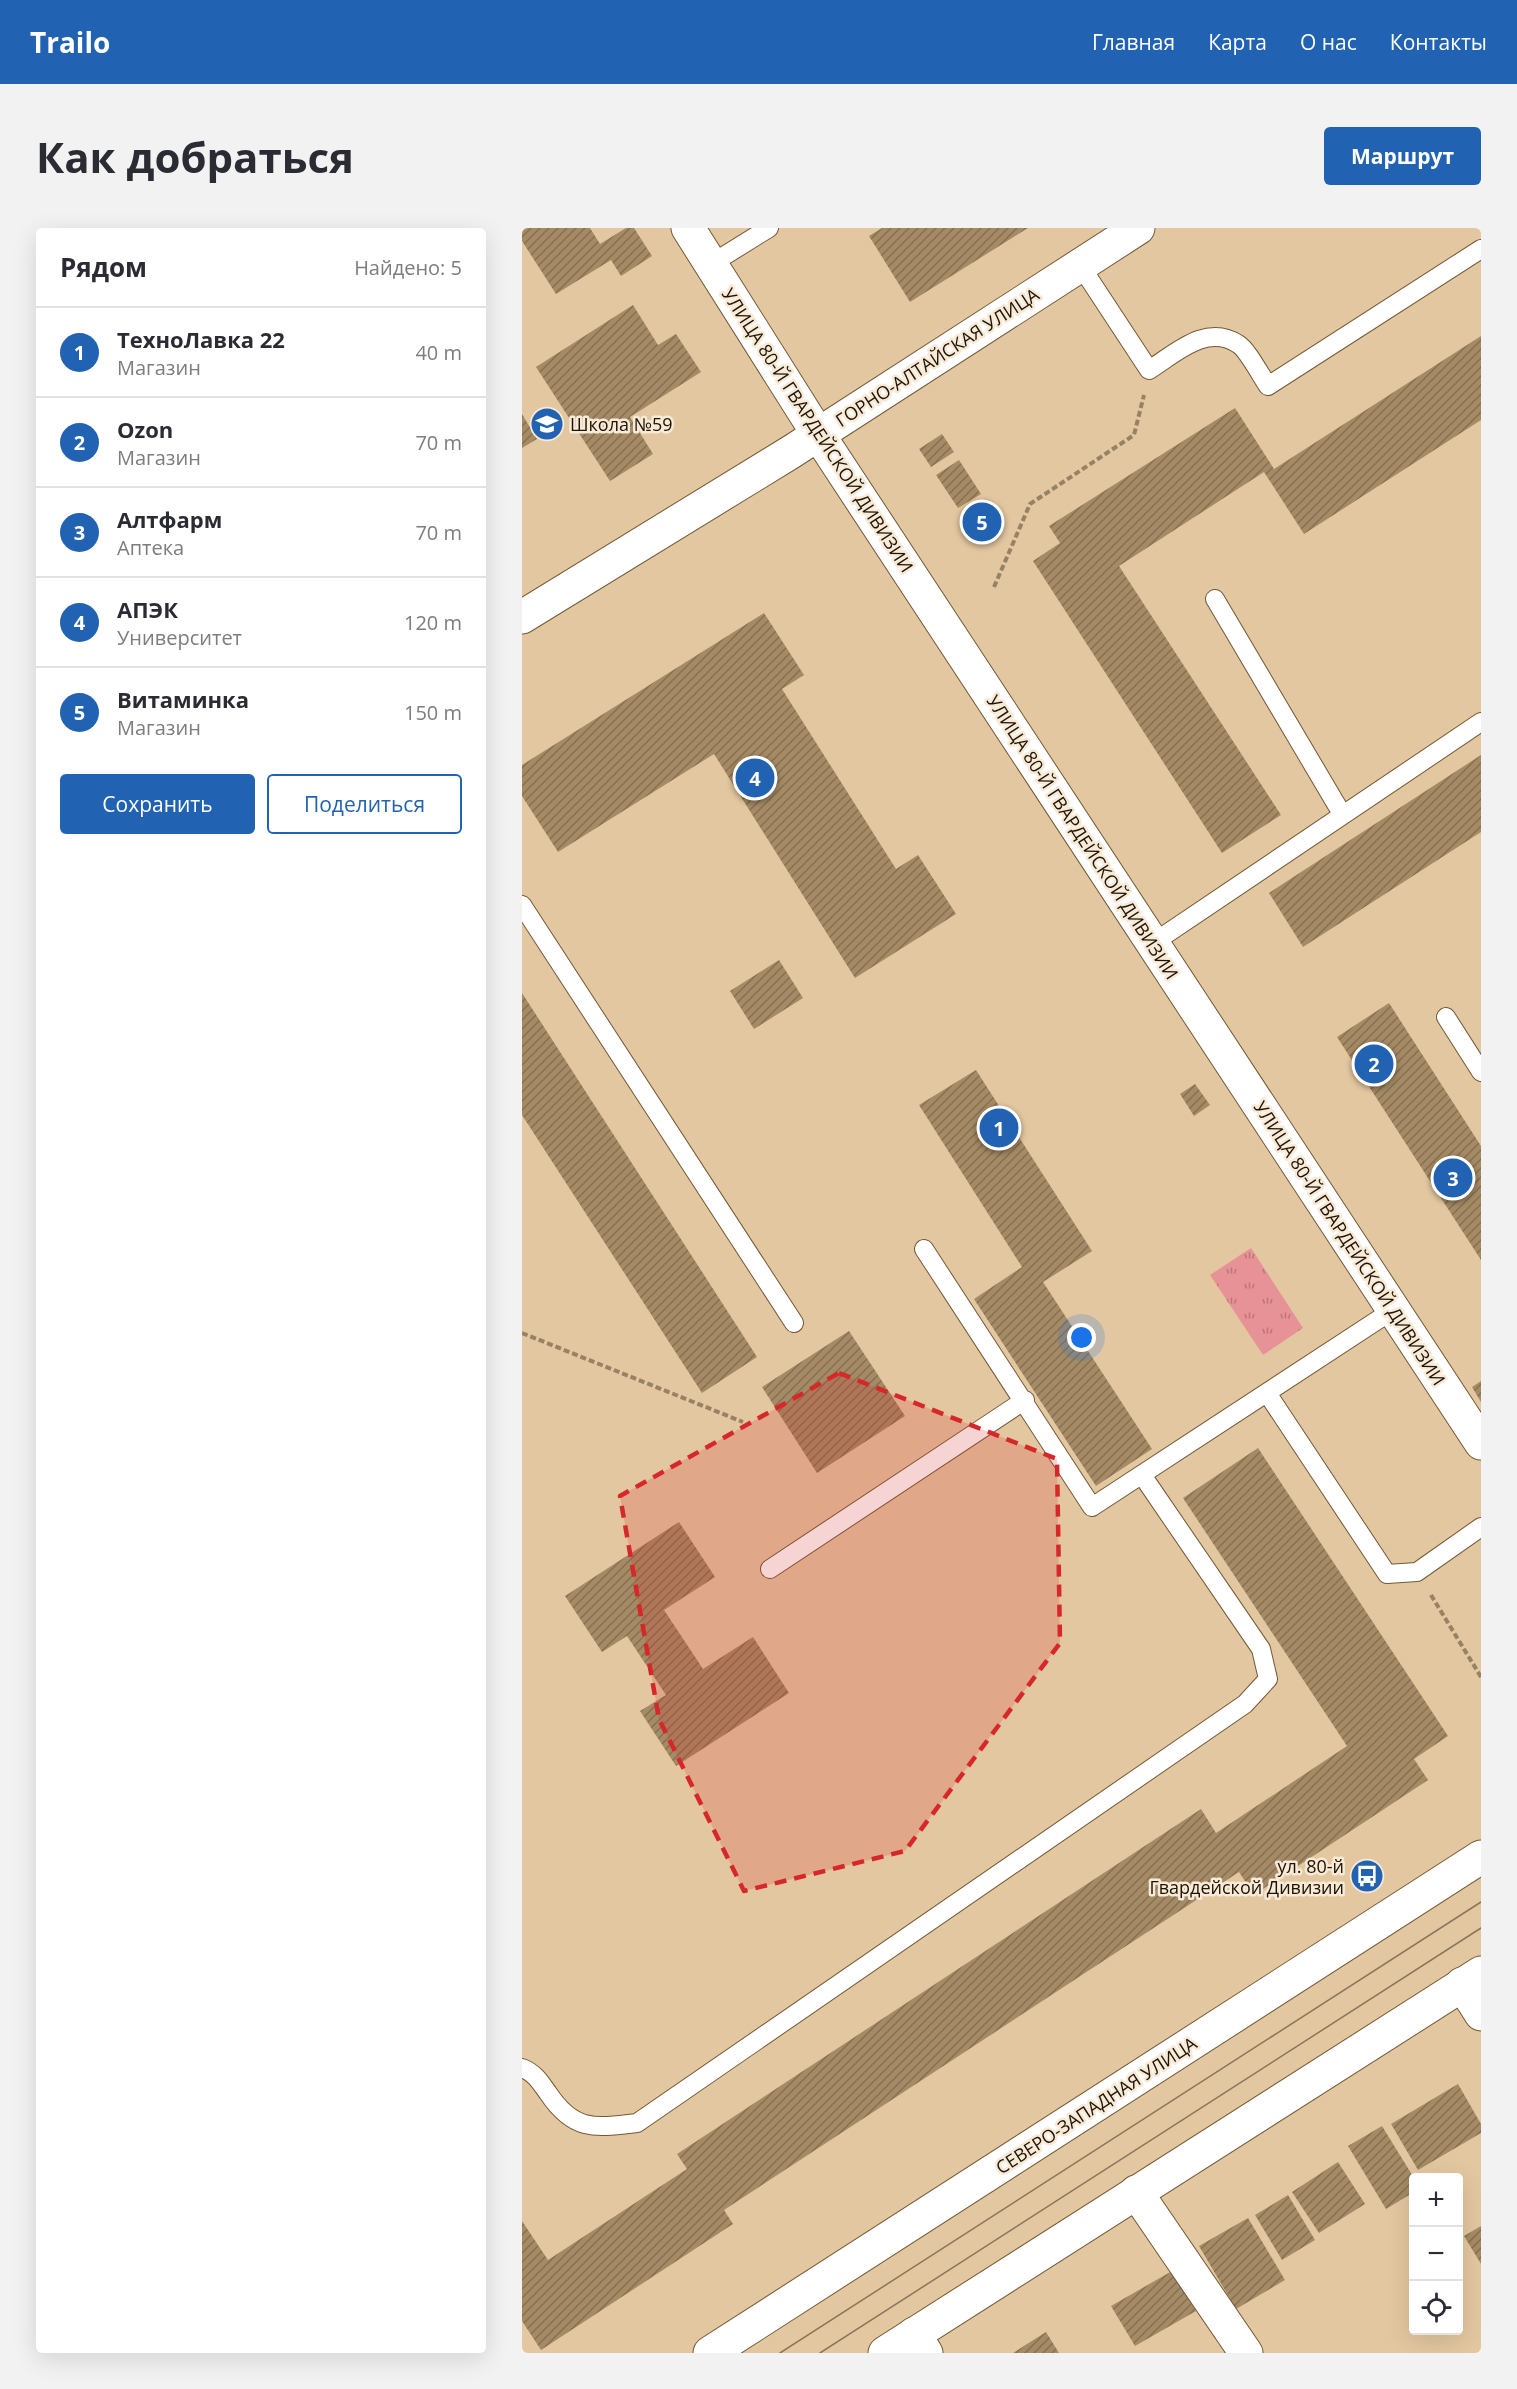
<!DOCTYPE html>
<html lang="ru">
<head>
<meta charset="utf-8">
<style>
  body { margin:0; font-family:"Open Sans",sans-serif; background:#f2f2f3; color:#2b2b33 }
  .controls { position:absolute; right:18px; bottom:18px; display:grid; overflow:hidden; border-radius:6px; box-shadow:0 6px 24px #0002 }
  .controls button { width:54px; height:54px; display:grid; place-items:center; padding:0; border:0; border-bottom:2px solid #e1e1e2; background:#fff; color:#2b2b33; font:30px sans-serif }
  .you { position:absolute; left:560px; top:1110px; width:21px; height:21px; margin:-15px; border:4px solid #fff; border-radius:50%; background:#1a73e8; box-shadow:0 0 0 9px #1a73e833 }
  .badge { display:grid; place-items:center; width:39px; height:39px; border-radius:50%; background:#2162b3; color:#fff; font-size:20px; font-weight:700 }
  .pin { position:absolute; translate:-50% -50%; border:3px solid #fff; box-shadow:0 2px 6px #0006 }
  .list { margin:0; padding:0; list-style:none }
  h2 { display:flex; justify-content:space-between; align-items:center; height:78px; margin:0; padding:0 24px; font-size:26px }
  h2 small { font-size:20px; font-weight:400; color:#7c7c81 }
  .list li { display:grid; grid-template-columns:39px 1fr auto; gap:18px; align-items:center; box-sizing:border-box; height:90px; padding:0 24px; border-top:2px solid #e1e1e2 }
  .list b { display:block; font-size:22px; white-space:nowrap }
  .list p { margin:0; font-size:20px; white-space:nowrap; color:#7c7c81 }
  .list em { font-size:20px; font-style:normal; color:#7c7c81 }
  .actions { display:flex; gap:12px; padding:18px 24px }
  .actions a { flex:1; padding:14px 0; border:2px solid #2162b3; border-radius:6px; text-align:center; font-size:21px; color:#2162b3 }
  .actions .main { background:#2162b3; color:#fff }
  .icon { flex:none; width:33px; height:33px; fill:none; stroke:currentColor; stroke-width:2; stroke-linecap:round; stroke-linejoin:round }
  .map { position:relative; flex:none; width:959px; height:2125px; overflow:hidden; border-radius:6px }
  header { display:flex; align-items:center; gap:36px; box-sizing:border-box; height:84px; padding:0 30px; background:#2162b3; color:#fff }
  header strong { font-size:28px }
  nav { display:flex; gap:33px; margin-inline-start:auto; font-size:21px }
  .intro { display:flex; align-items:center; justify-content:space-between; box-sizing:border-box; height:144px; padding:0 36px }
  h1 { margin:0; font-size:42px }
  .button { padding:15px 27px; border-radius:6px; background:#2162b3; color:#fff; font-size:21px; font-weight:700 }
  main { display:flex; gap:36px; padding:0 36px }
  aside { flex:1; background:#fff; border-radius:6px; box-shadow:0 6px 24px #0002 }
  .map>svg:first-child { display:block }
</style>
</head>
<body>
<header>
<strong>Trailo</strong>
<nav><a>Главная</a><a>Карта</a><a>О нас</a><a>Контакты</a></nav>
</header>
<div class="intro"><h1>Как добраться</h1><a class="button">Маршрут</a></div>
<main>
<aside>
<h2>Рядом<small>Найдено: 5</small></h2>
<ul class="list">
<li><span class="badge">1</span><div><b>ТехноЛавка 22</b><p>Магазин</p></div><em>40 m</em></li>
<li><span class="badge">2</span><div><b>Ozon</b><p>Магазин</p></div><em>70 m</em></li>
<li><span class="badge">3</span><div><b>Алтфарм</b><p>Аптека</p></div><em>70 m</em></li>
<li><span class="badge">4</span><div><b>АПЭК</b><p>Университет</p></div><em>120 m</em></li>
<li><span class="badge">5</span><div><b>Витаминка</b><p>Магазин</p></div><em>150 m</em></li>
</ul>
<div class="actions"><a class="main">Сохранить</a><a>Поделиться</a></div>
</aside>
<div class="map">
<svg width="959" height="2125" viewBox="0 0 959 2125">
  <defs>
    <pattern id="park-tufts" width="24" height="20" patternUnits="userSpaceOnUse" patternTransform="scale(1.5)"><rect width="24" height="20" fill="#e79297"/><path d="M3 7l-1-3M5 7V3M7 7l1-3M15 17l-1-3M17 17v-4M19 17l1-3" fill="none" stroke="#bb7679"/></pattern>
    <pattern id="building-hatch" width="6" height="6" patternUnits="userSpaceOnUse" patternTransform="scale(1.5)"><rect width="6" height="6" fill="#a58b65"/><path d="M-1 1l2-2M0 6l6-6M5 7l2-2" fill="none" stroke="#867051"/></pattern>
  </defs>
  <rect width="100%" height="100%" fill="#e3c7a0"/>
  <!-- park -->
  <path fill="url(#park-tufts)" d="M729 1020 781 1100 741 1127 688 1047Z"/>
  <!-- building -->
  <path fill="url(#building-hatch)" d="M0 0H68L78 16 104 0H112L130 28 99 48 89 32 34 66 0 13Z
    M360 0H506L388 74 347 8Z
    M111 77 136 117 154 106 179 144 108 189 131 226 88 253 14 139Z
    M959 108V192L782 306 742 244 597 338 759 587 700 625 511 333 538 315 527 298 713 180 752 241Z
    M0 186 15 211 0 220Z
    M420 206 432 224 409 239 397 221Z
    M437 232 459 266 436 280 414 247Z
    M464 276 478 298 457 312 442 290Z
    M242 385 282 447 260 461 374 641 396 627 434 686 333 750 192 526 36 624 0 568V537Z
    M959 527V604L781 719 747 665Z
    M257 732 281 770 232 801 208 763Z
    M0 765 235 1129 180 1165 0 887Z
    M867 775 959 918V1032L815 809Z
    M454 842 570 1023 521 1054 630 1221 574 1258 452 1071 500 1039 397 877Z
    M673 856 688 877 672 888 658 866Z
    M327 1103 383 1188 295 1245 240 1159Z
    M959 1153V1174L950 1159Z
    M736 1220 926 1508 892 1531 906 1552 732 1667 717 1644 202 1982 211 1996 19 2122 0 2093V1993L26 2032 165 1941 155 1926 679 1581 694 1605 825 1518 661 1270Z
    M157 1294 193 1349 142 1382 181 1441 231 1409 267 1465 154 1538 118 1483 144 1467 105 1408 80 1424 43 1368Z
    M936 1856 959 1896V1905L896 1942 869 1896Z
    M860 1898 892 1950V1964L864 1981 826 1918Z
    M816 1934 843 1976 797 2005 770 1964Z
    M766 1967 793 2012 760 2032 733 1987Z
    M726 1990 763 2052 714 2081 677 2018Z
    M959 1998V2036L942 2008Z
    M650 2043 674 2083 613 2118 589 2078Z
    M524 2104 537 2125H491Z"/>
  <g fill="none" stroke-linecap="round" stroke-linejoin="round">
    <!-- lane casing -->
    <g stroke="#725935" stroke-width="20">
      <path id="lane" d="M189 36 247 0
        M558 37 627 142C653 126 684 95 716 116 725 121 739 148 746 158L959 21
        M693 371 820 586
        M0 677 272 1095
        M631 715 959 494
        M924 789 959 844
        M402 1021 570 1279 871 1082
        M745 1165 865 1346 895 1344 959 1299
        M248 1341 503 1172
        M0 1840C13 1845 18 1854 26 1865 52 1904 73 1900 115 1895L723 1476 746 1451 739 1421 620 1247"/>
    </g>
    <!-- street casing -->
    <g stroke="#725935" stroke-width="35">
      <path id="street" d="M166 0 296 206 959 1215
        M0 389 269 224 616 0
        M940 1756 959 1786
        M614 1964 724 2125
        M392 2106 404 2125"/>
    </g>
    <!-- secondary casing -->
    <g stroke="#725935" stroke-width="35">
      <path id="secondary" d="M188 2125 959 1629
        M363 2125 959 1745"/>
    </g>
    <!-- path -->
    <path stroke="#978264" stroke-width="4" stroke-dasharray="6 3" stroke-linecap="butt" d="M472 359 508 276 612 207 622 167
      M0 1105 221 1194
      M909 1367 959 1449"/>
    <!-- lane -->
    <use href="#lane" stroke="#fff" stroke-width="18"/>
    <!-- street -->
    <use href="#street" stroke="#fff" stroke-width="33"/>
    <!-- secondary -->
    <use href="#secondary" stroke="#fff" stroke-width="33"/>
    <!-- tram -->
    <path stroke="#8a765a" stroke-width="1.5" d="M258 2125 959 1674
      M298 2125 959 1700"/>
  </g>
  <!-- marked area -->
  <path fill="#d62828" fill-opacity="0.2" stroke="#d62828" stroke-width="4.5" stroke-dasharray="12 8" stroke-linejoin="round" d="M317 1145 535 1231 538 1415 383 1623 222 1663 137 1491 98 1268Z"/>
  <!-- icons -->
  <defs>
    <g id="school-disc" transform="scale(1.725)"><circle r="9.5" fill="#2162b3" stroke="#f8ead6"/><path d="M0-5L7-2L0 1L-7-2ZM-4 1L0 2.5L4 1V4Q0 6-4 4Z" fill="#fff"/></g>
    <g id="bus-disc" transform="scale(1.725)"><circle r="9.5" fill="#2162b3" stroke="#f8ead6"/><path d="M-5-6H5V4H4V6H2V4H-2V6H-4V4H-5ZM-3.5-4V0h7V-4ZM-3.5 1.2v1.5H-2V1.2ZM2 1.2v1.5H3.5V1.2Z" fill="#fff"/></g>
  </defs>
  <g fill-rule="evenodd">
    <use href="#school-disc" x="25" y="196"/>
    <use href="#bus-disc" x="845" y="1648"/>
  </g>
  <g text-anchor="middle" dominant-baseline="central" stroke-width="5" stroke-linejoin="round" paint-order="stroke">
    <!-- street labels -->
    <g font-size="18" fill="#1e1405" stroke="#f8ead6">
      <text transform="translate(415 129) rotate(-33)">ГОРНО-АЛТАЙСКАЯ УЛИЦА</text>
      <text transform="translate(296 202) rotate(57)">УЛИЦА 80-Й ГВАРДЕЙСКОЙ ДИВИЗИИ</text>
      <text transform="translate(561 609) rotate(57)">УЛИЦА 80-Й ГВАРДЕЙСКОЙ ДИВИЗИИ</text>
      <text transform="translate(828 1015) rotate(57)">УЛИЦА 80-Й ГВАРДЕЙСКОЙ ДИВИЗИИ</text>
      <text transform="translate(574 1877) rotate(-33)">СЕВЕРО-ЗАПАДНАЯ УЛИЦА</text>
    </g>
    <!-- poi labels -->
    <g font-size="18" fill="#1e1405" stroke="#f8ead6" text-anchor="start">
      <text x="48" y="196">Школа №59</text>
      <text x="822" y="1638" text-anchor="end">ул. 80-й<tspan x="822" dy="21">Гвардейской Дивизии</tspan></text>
    </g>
  </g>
</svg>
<div class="controls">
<button>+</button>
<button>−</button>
<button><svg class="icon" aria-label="locate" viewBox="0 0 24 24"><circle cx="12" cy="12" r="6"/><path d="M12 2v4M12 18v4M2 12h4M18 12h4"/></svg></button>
</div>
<div class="you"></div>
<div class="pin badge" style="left:477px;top:900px">1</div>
<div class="pin badge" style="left:852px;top:836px">2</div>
<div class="pin badge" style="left:931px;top:950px">3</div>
<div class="pin badge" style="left:233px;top:550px">4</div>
<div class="pin badge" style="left:460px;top:294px">5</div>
</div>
</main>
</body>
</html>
